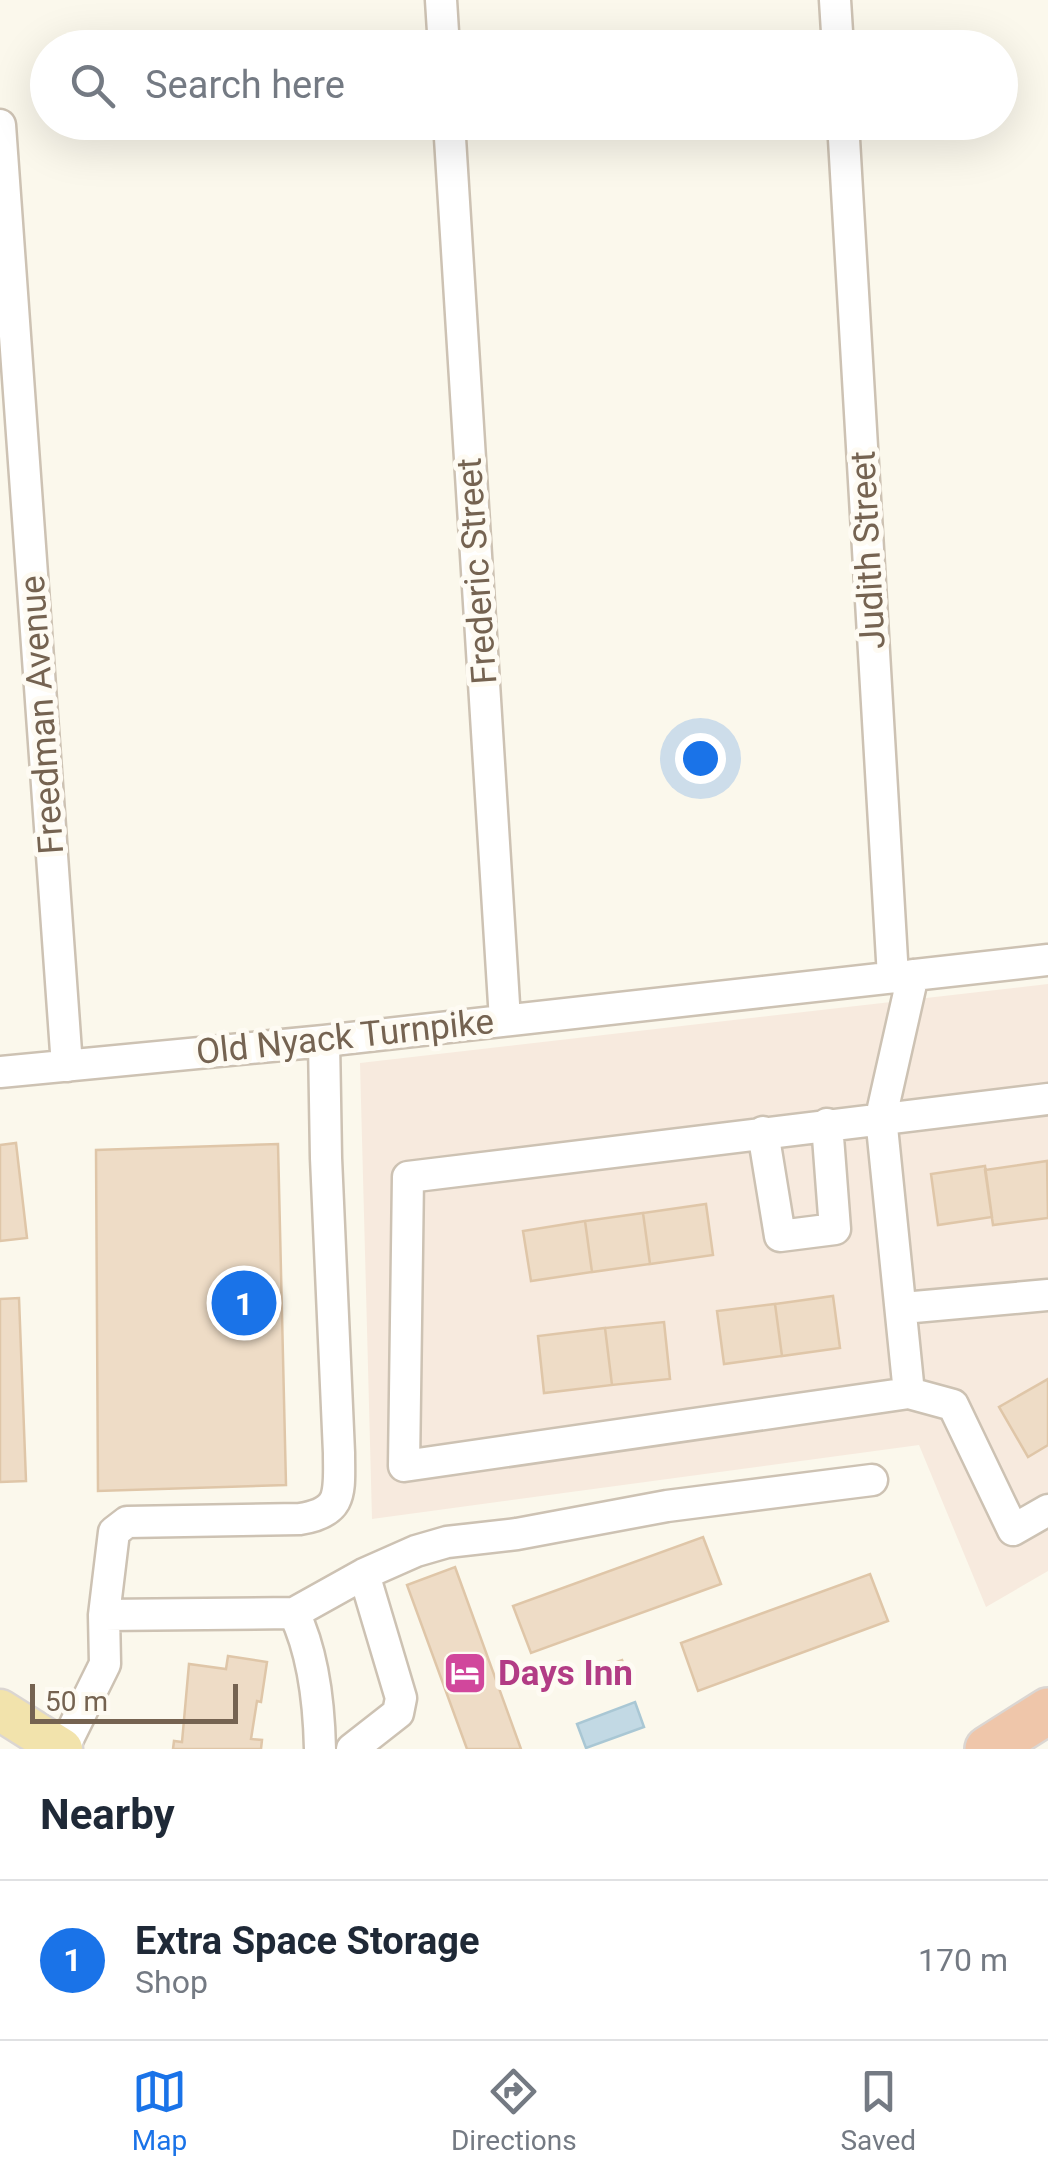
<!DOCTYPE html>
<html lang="en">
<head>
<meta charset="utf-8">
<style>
  body { margin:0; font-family:Roboto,sans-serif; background:#f6f6f7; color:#1f2937 }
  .scale { position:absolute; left:30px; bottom:25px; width:208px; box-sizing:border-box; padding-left:10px; border:5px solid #756351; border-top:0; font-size:28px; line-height:35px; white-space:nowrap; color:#756351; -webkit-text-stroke:8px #fefbf3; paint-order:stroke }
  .you { position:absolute; left:700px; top:758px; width:35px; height:35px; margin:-25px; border:8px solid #fff; border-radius:50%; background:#1a73e8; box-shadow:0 0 0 15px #1a73e833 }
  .badge { display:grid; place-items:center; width:65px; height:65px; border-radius:50%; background:#1a73e8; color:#fff; font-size:32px; font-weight:700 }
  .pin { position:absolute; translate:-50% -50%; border:5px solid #fff; box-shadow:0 2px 10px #0006 }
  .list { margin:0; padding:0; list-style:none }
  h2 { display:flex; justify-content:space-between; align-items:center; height:130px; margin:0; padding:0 40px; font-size:42px }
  h2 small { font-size:32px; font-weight:400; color:#747a83 }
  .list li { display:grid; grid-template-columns:65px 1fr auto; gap:30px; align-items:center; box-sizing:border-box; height:160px; padding:0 40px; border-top:2px solid #e0e1e3 }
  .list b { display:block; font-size:38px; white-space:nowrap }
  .list p { margin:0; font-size:32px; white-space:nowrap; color:#747a83 }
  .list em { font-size:32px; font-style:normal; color:#747a83 }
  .icon { flex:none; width:55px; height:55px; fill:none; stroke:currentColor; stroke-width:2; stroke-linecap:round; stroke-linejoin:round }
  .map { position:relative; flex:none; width:1048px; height:1749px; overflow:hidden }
  .search { position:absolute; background:#fff; box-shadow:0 10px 40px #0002; left:30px; right:30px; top:30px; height:110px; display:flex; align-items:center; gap:25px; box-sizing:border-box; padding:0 35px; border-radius:55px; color:#747a83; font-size:38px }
  .sheet { height:290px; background:#fff }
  nav { display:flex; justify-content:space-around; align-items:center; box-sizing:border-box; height:140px; border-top:2px solid #e0e1e3; background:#fff; font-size:28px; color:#747a83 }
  nav a { display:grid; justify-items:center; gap:5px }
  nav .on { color:#1a73e8 }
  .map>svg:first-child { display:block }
</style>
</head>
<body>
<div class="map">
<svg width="1048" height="1749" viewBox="0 0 1048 1749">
  <rect width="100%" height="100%" fill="#fbf8ec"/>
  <!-- commercial -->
  <path fill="#f7eade" d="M1048 984V1571L986 1607 919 1445 372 1519 360 1063Z"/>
  <!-- water -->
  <path fill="#c2d9e4" stroke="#a9c7d4" stroke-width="2.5" d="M635 1702 644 1727 586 1748 577 1724Z"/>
  <!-- building -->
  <path fill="#eedcc6" stroke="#dfc6a8" stroke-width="2.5" d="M16 1143 27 1238 0 1241V1145Z
    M278 1144 286 1485 98 1491 96 1150Z
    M1047 1161 1048 1218 993 1225 985 1170Z
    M985 1166 992 1217 938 1225 931 1174Z
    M706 1204 713 1255 650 1264 643 1213Z
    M643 1213 650 1264 592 1272 585 1221Z
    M585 1221 592 1272 531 1281 523 1231Z
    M833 1296 840 1348 782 1356 775 1304Z
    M19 1298 26 1481 0 1482V1299Z
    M775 1304 782 1356 724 1364 717 1311Z
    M664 1322 670 1379 612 1385 605 1328Z
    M605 1328 612 1385 544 1393 538 1336Z
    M1048 1379V1445L1028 1457 999 1407Z
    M703 1537 721 1584 531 1653 513 1606Z
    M455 1567 521 1749H467L407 1585Z
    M870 1574 888 1621 698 1691 681 1643Z
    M228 1656 267 1662 261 1702 257 1701 251 1739 262 1740 261 1749H173L174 1741 182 1742 189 1664 226 1669Z
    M622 1660 627 1673 607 1680 603 1667Z"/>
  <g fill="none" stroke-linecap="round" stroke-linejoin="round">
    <!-- minor casing -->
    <g stroke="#cdc2b3" stroke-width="35">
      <path id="minor" d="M441 0 444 48
        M835 0 838 48
        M449 122 505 1020
        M843 122 893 977
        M0 125 67 1066
        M0 1072 324 1041 1048 960
        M1048 1099 408 1177 404 1466 909 1393 953 1405 1013 1530 1048 1510
        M763 1132 780 1236 835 1229 827 1124
        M903 1308 1048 1295
        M909 1393 881 1117 913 975
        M294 1613 364 1574 416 1551 447 1542 517 1534 667 1506 872 1480
        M104 1615 114 1532 127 1522 300 1519C344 1512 339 1492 339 1453L326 1158 324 1041
        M63 1749 105 1664 104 1615 294 1613C314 1654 319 1704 320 1749
        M352 1749 398 1713 401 1698 364 1574"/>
    </g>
    <!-- major casing -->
    <g stroke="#dbd6d2" stroke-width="45">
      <path id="major" d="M0 1710 62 1749"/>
    </g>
    <!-- highway casing -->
    <g stroke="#dbd6d2" stroke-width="50">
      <path id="highway" d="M988 1749 1048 1711"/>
    </g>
    <!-- minor -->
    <use href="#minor" stroke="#fff" stroke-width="30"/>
    <!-- major -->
    <use href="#major" stroke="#f2e3ac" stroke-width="40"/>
    <!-- highway -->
    <use href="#highway" stroke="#efc6aa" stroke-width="45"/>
  </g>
  <!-- icons -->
  <defs>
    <g id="hotel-square" transform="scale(2.25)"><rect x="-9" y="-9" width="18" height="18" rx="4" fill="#d1479c" stroke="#fefbf3"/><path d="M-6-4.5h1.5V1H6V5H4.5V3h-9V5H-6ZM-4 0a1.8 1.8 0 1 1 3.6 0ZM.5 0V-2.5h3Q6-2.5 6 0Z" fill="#fff"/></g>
  </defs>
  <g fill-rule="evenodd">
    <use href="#hotel-square" x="465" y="1673"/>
  </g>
  <g text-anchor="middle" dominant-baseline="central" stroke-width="10" stroke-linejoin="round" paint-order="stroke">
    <!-- street labels -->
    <g font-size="35" fill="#756351" stroke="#fefbf3">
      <text transform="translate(868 550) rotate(-93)">Judith Street</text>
      <text transform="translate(477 571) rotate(-94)">Frederic Street</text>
      <text transform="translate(42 715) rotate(-94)">Freedman Avenue</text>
      <text transform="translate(345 1037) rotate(-6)">Old Nyack Turnpike</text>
    </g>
    <!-- hotel labels -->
    <g font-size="35" font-weight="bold" fill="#b23c85" stroke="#fefbf3" text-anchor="start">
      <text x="498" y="1673">Days Inn</text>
    </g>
  </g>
</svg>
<div class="scale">50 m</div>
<div class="you"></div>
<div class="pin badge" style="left:244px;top:1303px">1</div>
<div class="search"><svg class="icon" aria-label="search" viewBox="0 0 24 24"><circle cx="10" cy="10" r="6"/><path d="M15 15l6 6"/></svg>Search here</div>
</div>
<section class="sheet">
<h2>Nearby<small></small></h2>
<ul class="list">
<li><span class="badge">1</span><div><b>Extra Space Storage</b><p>Shop</p></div><em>170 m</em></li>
</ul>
</section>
<nav>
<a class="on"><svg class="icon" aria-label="map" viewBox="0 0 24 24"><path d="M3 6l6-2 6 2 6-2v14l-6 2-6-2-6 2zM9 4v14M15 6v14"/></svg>Map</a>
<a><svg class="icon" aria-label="directions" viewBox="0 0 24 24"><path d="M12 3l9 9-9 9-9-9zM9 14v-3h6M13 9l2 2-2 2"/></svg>Directions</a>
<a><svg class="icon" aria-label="saved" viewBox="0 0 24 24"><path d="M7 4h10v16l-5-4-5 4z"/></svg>Saved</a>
</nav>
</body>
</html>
